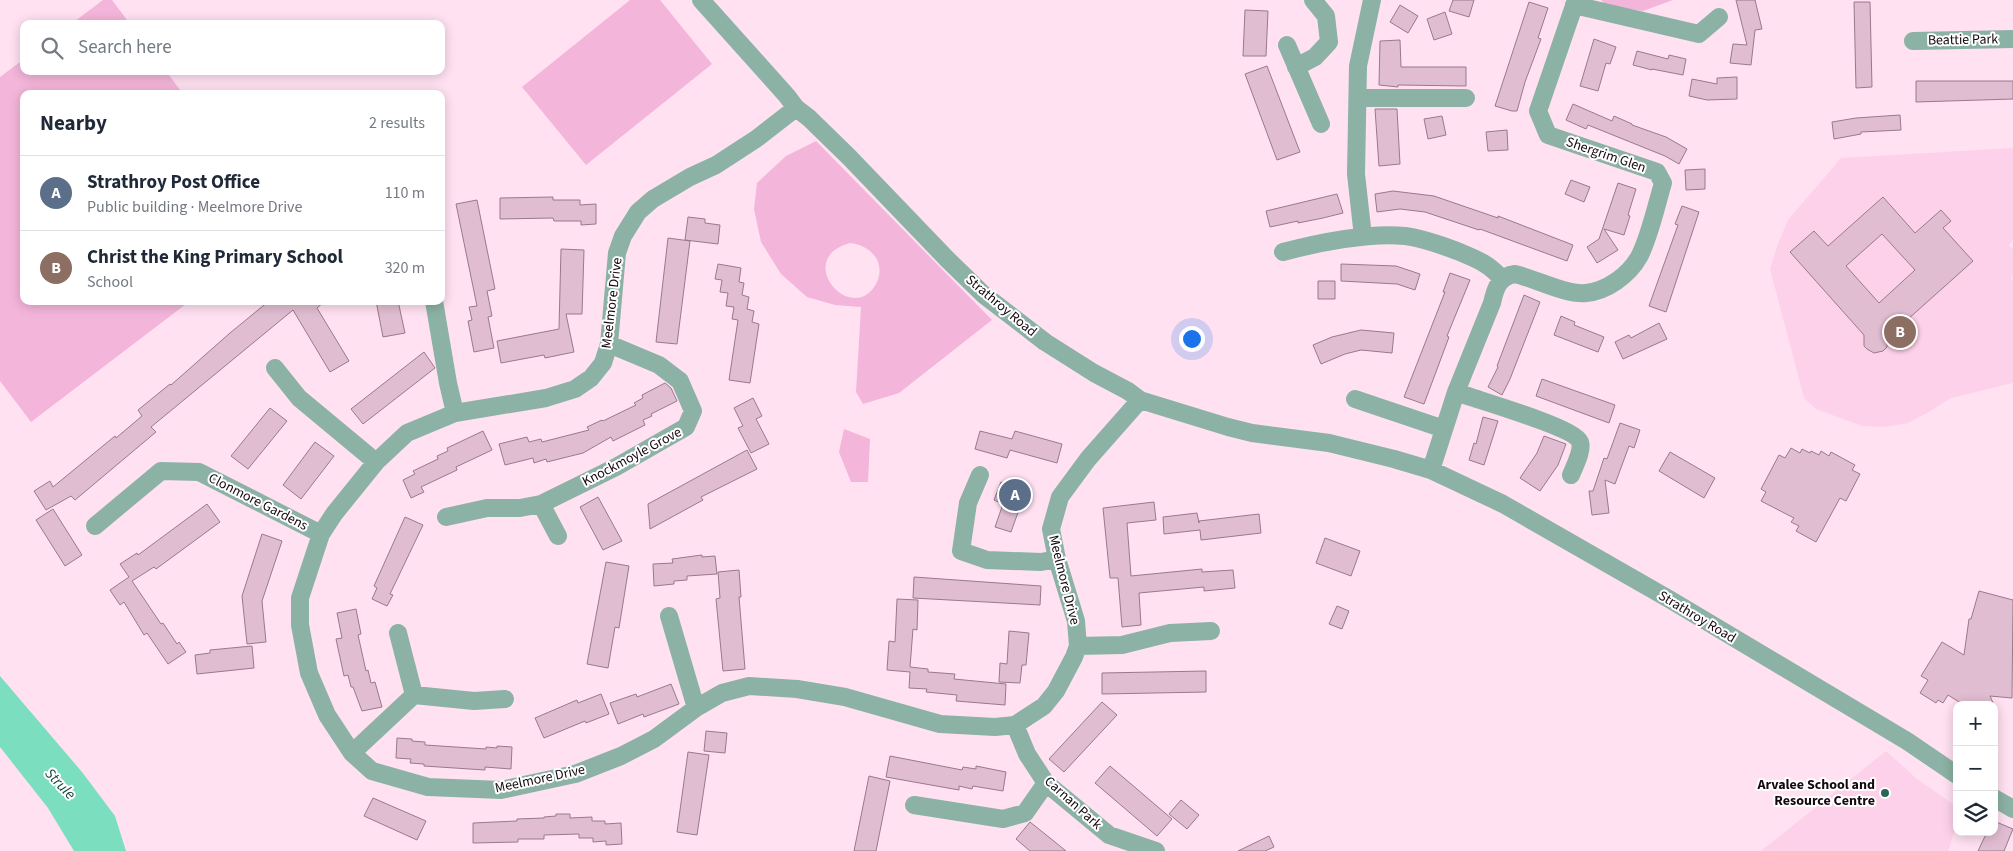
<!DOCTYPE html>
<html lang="en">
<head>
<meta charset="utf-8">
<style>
  body { margin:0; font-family:"Source Sans 3",sans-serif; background:#f6f6f7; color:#1f2937 }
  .controls { position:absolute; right:15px; bottom:15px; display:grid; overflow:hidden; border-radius:10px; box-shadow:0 2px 12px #0003 }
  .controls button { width:45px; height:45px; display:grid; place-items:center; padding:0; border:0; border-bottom:1px solid #e0e1e3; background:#fff; color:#1f2937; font:25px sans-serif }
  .you { position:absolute; left:1191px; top:338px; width:18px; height:18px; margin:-12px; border:4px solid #fff; border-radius:50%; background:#1a73e8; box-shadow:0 0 0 8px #1a73e833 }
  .badge { display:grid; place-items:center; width:32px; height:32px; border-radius:50%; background:#286755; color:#fff; font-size:16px; font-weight:700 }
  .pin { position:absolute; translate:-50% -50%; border:2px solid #fff; box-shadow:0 1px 5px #0006 }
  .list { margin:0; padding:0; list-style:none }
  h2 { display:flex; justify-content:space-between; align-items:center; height:65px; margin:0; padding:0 20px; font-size:21px }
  h2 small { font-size:16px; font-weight:400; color:#747a83 }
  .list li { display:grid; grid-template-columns:32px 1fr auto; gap:15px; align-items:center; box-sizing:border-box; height:75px; padding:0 20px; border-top:1px solid #e0e1e3 }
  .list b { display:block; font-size:19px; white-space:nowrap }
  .list p { margin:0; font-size:16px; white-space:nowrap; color:#747a83 }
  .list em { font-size:16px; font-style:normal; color:#747a83 }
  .icon { flex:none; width:28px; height:28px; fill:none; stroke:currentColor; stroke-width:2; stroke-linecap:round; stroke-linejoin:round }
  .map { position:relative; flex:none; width:2013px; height:851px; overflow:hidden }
  .search { position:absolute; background:#fff; box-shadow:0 2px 12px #0003; left:20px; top:20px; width:425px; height:55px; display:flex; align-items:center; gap:12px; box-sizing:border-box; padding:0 18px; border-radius:10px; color:#747a83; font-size:19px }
  .panel { position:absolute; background:#fff; box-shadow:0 2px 12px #0003; left:20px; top:90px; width:425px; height:215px; border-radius:10px }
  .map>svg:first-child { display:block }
</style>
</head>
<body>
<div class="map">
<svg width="2013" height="851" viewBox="0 0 2013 851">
  <rect width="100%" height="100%" fill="#ffe1f2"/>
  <!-- built -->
  <path fill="#fdd1ea" d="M2013 148V239L2009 246 2013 249V275L2011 279 2013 280V383L1951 398 1927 413 1908 423 1884 427 1862 426 1816 409 1804 398 1770 269 1778 244 1788 220 1841 158Z
    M1886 751 1917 779 1957 807V824L1948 851H1761Z"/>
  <!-- green -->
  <path fill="#f4b5da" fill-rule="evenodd" d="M103 0H112L130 24H71Z
    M630 0H660L712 64 586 165 522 87Z
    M1601 0H1673L1643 11 1607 6Z
    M24 59V71H166L183 94H24V301H190L31 422 0 381V77Z
    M816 141 992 320 899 393 863 404 856 392 861 307 835 305 807 297 781 274 761 242 754 209 757 183 786 156ZM850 243C871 245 887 263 876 284 852 327 792 259 850 243Z
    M844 429 870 439 868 482H851L839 452Z"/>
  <!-- water -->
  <path fill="#7bdebf" d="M0 676 82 772 115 816 126 851H74L48 808 0 747Z"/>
  <!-- building -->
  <path fill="#e1bdd1" stroke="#9a798c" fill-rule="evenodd" d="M1453 0H1474L1469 17 1449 11Z
    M1736 0H1755L1762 29 1755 30 1751 65 1730 63 1733 44 1747 45Z
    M1529 2 1548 8 1538 38 1541 39 1525 82 1517 111H1512L1495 106Z
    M1854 2H1870L1872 87 1856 88Z
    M1400 5 1418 16 1408 33 1390 22Z
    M1245 10 1268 11 1266 56H1243Z
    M1445 12 1452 34 1434 40 1427 19Z
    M1594 39 1616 47 1610 64 1606 63 1598 91 1580 86Z
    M1400 40 1401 67H1466V86L1398 85V87L1379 85 1380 41Z
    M1637 51 1668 59 1669 55 1686 59 1683 75 1652 69V70L1633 65Z
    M1267 66 1300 152 1277 160 1245 74Z
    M1737 77V99L1707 100 1689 96 1692 79 1717 84V78Z
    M1916 81H2013V99L1916 102Z
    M1573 104 1612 121 1614 116 1632 124V125L1666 137 1687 149 1679 164 1665 156 1588 125 1586 129 1566 120Z
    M1375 109H1397L1400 164 1379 166Z
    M1900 115 1901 130 1861 132V134L1834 139 1832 122 1856 118Z
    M1442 116 1446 135 1428 139 1424 119Z
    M1507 130 1508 150 1488 151 1486 132Z
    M1705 169V189L1686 190 1685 170Z
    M1571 180 1590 187 1584 202 1565 194Z
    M1618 183 1636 189 1628 215 1630 216 1624 235 1604 229 1618 250 1597 263 1587 247 1599 239Z
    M1393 191 1434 196 1498 218V216L1573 245 1567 261 1480 229 1479 230 1425 212 1400 209 1377 212 1375 194Z
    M1337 194 1343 213 1323 218 1298 223V221L1270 227 1266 211Z
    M553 197V200H580V205L596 204V224L581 225V221H554L553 218 500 219V198Z
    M1883 197 1915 233 1941 210 1951 221 1943 228 1973 261 1888 337 1887 347 1883 351 1874 353 1867 349 1864 346V335L1790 252 1814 231 1828 246ZM1882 234 1915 270 1879 303 1846 266Z
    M477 200 495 289 487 291 492 316 488 317 494 348 474 352 468 321 472 320 469 307 477 306 456 204Z
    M1682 206 1699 212 1666 312 1649 306 1678 225 1675 224Z
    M688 217 705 219V223L720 225 718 244 685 240Z
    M668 238 690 241 677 344 656 342Z
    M561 249 584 250 582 314H566L574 352 545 358 544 355 501 363 497 341 559 329Z
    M718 264 741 268 739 282 744 283 742 295 749 297 747 309 754 311 752 322 759 324 750 383 729 380 738 320 732 319 734 307 726 306 728 293 720 292 722 280 715 279Z
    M1341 264 1396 266 1420 274 1415 290 1397 284 1341 281Z
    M1450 273 1470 280 1447 336 1449 337 1424 404 1404 397 1445 292H1443Z
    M1318 281H1335V299H1318Z
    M1524 295 1540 302 1510 379 1502 395 1488 387 1498 367 1497 366Z
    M269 301H325L317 308 349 361 330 372 293 310 151 427 156 432 75 500 71 496 46 510 34 491 50 481 53 487 115 436 116 438 142 416 138 410 170 384 171 385 230 333Z
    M376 301H398L405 333 383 337Z
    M1561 316 1575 322 1574 325 1604 337 1598 352 1554 335Z
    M1659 323 1667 339 1623 359 1615 342 1629 335 1631 338Z
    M1361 330 1394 333 1392 353 1361 350 1345 354 1321 364 1313 345 1332 337Z
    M424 352 435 368 363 424 351 409Z
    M1542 379 1615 405 1609 423 1536 396Z
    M665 383 671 388 677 401 651 414 652 416 643 420 645 425 613 441 611 437 583 453 547 462 546 459 534 463 533 458 505 465 499 444 527 437 529 442 541 439 542 442 589 430 587 427 602 420 603 421 636 405 634 403 643 398 642 395Z
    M753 398 762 416 756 419 769 444 751 453 738 428 743 426 734 408Z
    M270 408 287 421 248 469 231 456Z
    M1483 417 1498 421 1484 465 1469 460 1474 443 1476 444Z
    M1620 423 1640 430 1634 448 1629 446 1615 484 1605 480 1609 513 1592 515 1589 491H1593L1604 458 1607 459Z
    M483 431 492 450 456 467 457 470 421 487 424 492 411 498 403 480 415 474 413 471 438 459 437 456 448 451 447 448Z
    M980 431 1012 439 1015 431 1062 444 1057 463 1010 450 1007 458 975 449Z
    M1544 436 1566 444 1558 465 1540 491 1520 478 1537 453Z
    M315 442 334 456 301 499 283 485Z
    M1791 448 1800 453 1802 449 1810 453 1811 451 1819 455 1821 451 1829 456 1831 452 1855 465 1852 470 1860 474 1846 501 1840 498 1816 542 1796 531 1799 526 1791 522 1794 518 1761 501 1766 492 1761 489 1779 455 1785 458Z
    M747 450 757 469 701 497 703 500 650 529 648 504Z
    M1670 452 1715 478 1704 498 1659 471Z
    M1001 482 1026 490 1011 532 995 527 1003 504 994 500Z
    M598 497 622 541 603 550 580 507Z
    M1154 502 1156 520 1127 523 1131 576 1202 569V572L1233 570 1235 588 1204 591V587L1139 593 1141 625 1122 627 1118 578H1110L1103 508Z
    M207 504 220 522 156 569 154 567 132 581 161 624 163 623 177 644 179 642 186 652 168 664 147 633 144 635 124 602 120 605 110 590 129 577 120 564 137 553 138 555Z
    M53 509 82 555 65 566 36 520Z
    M1197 513 1199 523V521L1259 514 1261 533 1201 540 1200 530 1164 534 1163 517Z
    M405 517 423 525 390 594 393 595 387 606 372 599 377 588 374 586Z
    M262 534 282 541 262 601 266 642 247 644 242 596Z
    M1325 538 1360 551 1351 576 1316 563Z
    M702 555V557L715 556 717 574 687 576V580L674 581V584L654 586 653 564 673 563 672 559Z
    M606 562 629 566 619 628 615 627 608 668 587 664Z
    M739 570 741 597H739L745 669 723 671 716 599 720 598 718 572Z
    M914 577 1041 586 1040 605 913 598Z
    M1979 591 2013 600 2012 698 1990 696 1994 705H1964L1948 695 1943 703 1938 700 1936 703 1920 693 1928 680 1921 676 1942 642 1964 655 1969 619H1971Z
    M897 599 918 600 917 630 913 629 910 667 928 669V672L955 674 954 679 1006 684 1005 705 956 701 957 695 926 692 927 689 909 688 910 672 887 670 889 641 895 642Z
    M1337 606 1349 611 1342 629 1329 624Z
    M356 609 361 634 358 635 366 671 368 670 371 683 375 682 382 707 362 711 353 687H351L348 675 344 676 336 639 342 638 337 613Z
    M1009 631 1029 633 1026 665H1022L1020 683 999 682 1000 663 1007 664Z
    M252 646 254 668 197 674 195 655 210 653V650Z
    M1206 671V692L1102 694V673Z
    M671 684 679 704 644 717 643 714 618 724 610 703 636 694 637 697Z
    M601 694 609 714 586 723 585 721 544 738 535 718 577 700 578 703Z
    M1102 702 1117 715 1064 772 1049 759Z
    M706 731 727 733 725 753 704 751Z
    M397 738 412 739V741L425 742V745L486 749V747L497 748V746L512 747 511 769 485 767V770L424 766V764L410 763 411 759 396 758Z
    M688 752 709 755 697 835 677 832Z
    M890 756 962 770 963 767 976 769V766L1006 772 1003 791 973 786 972 789 959 786V790L886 777Z
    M1110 766 1172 819 1157 836 1095 783Z
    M869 776 890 781 876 851H854Z
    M373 798 426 821 417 840 364 816Z
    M1181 800 1199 815 1187 829 1169 814Z
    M556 814H570V818L592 817V821H605V824L621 823 622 844 606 845V841L593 842V838H579V834L544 835V839H518V842L473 843V823L517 821V819L544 818V817L556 816Z
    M1994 821 2013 829 2004 851H1978L1987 832H1994Z
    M1030 822 1050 838 1066 851H1030L1016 839Z
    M1269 836 1274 847 1265 851H1238Z"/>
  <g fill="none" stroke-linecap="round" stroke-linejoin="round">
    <!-- minor -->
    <path stroke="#8bb2a4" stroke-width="18" d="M701 0 787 96 796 108 809 118 849 157 947 259 984 295 1045 342 1094 373 1128 391 1140 400 1228 427 1252 433 1329 443 1394 459 1431 470 1503 504 1669 599 1907 741 1957 775
      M1574 5 1699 34 1719 17
      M1913 41 2013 39
      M1287 45 1321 124
      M1296 67 1315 57 1329 42 1326 16 1313 0
      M1358 98H1466
      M796 108 756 139 716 165 690 177 653 199 638 212 623 236 617 253 609 344 603 363 591 378 575 389 546 398 455 413 407 433 376 462 334 514 321 534 300 598V625L309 673 327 715 352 753 372 771 428 787 501 790 575 774 621 756 654 739 696 708 722 693 749 686 797 689 845 697 940 724 995 727 1015 725 1044 706 1056 691 1074 657 1078 646 1076 621 1057 559 1051 529 1060 497 1088 459 1140 400
      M1363 237 1356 174 1358 66 1372 0
      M1283 252C1317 243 1370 232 1405 236 1422 238 1441 245 1457 251 1476 259 1488 263 1502 279
      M434 301 448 383 455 413
      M275 368 299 398 376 462
      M1456 392C1477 400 1574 427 1580 442 1583 451 1574 467 1571 475
      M1355 399 1444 429
      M1431 470 1456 392 1492 303C1495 289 1499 276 1515 274 1536 279 1566 295 1586 293 1607 291 1629 275 1639 257 1649 239 1657 203 1663 183L1657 172 1548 135 1538 111 1576 0
      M980 475 968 503 961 551 987 560 1041 562 1057 559
      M541 504 558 536
      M446 517 487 508H520L541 504 616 467 686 427 693 411 680 381 659 365 609 344
      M95 526 161 471 199 472 321 534
      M669 616 696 708
      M398 633 414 695
      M1078 646 1122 645 1170 633 1211 631
      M1015 725 1027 754 1046 783 1109 835 1156 851
      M352 753 414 695 474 701 505 699
      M1994 798 2013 809
      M914 805 1003 819 1025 813 1046 783"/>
  </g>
  <!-- markers -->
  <circle fill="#286755" stroke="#fff" stroke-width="2" cx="1885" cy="793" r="5"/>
  <g text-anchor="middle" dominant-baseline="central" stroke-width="4" stroke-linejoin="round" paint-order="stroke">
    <!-- street labels -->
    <g font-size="14" fill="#150910" stroke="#fff">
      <text transform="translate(1963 40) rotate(-1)">Beattie Park</text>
      <text transform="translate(1606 155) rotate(19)">Shergrim Glen</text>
      <text transform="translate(612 303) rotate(-83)">Meelmore Drive</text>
      <text transform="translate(1001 306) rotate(40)">Strathroy Road</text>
      <text transform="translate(632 457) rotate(-28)">Knockmoyle Grove</text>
      <text transform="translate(258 502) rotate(27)">Clonmore Gardens</text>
      <text transform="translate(1064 580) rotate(76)">Meelmore Drive</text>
      <text transform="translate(1697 617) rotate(31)">Strathroy Road</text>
      <text transform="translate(540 779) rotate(-12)">Meelmore Drive</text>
      <text transform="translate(1073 803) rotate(42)">Carnan Park</text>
    </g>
    <!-- poi labels -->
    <g font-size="14" font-weight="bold" fill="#150910" stroke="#fff" text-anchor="end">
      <text x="1875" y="785">Arvalee School and<tspan x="1875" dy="16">Resource Centre</tspan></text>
    </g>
    <!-- water labels -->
    <g font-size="15" font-style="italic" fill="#123f33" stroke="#fff">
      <text transform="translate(60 784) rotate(46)">Strule</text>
    </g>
  </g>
</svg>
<div class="controls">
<button>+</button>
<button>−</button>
<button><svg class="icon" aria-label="layers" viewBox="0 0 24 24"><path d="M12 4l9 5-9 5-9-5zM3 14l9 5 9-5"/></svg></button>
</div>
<div class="you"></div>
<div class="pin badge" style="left:1015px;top:495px;background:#5c6f8a">A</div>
<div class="pin badge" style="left:1900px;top:332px;background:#8d6e63">B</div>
<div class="search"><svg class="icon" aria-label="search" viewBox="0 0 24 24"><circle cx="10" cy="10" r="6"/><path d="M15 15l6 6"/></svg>Search here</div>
<section class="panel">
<h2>Nearby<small>2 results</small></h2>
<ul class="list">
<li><span class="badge" style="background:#5c6f8a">A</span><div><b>Strathroy Post Office</b><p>Public building · Meelmore Drive</p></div><em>110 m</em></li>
<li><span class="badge" style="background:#8d6e63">B</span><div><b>Christ the King Primary School</b><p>School</p></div><em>320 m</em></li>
</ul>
</section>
</div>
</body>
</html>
